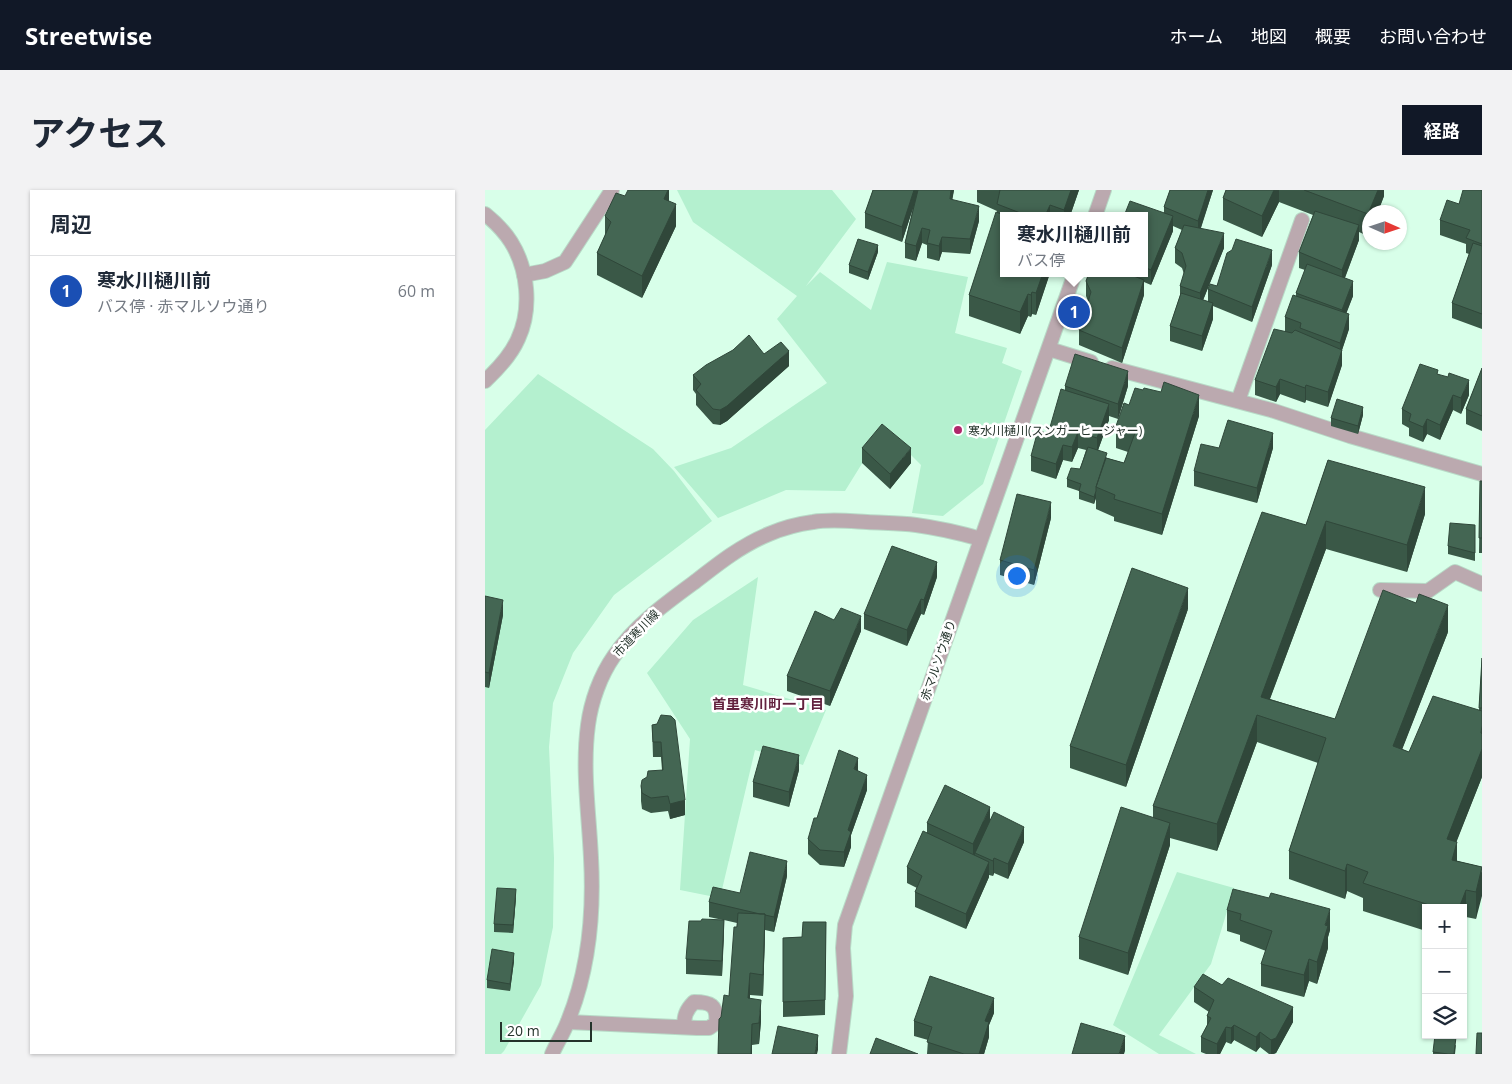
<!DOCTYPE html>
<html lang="ja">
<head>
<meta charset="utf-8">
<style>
  body { margin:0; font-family:"Open Sans","Noto Sans JP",sans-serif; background:#f2f2f3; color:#1f2937 }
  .controls { position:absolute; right:15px; bottom:15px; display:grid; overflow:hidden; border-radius:0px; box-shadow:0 1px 4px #0004 }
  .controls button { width:45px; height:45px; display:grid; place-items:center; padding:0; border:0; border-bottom:1px solid #e0e1e3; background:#fff; color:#1f2937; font:25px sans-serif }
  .compass { position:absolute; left:877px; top:15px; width:45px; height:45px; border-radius:50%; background:#fff; box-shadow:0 1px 4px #0004; rotate:93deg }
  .scale { position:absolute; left:15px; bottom:12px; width:92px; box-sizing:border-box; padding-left:5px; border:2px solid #24332b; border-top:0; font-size:14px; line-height:18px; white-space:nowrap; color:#24332b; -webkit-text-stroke:4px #fff; paint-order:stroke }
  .you { position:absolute; left:531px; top:385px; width:18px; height:18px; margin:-12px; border:4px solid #fff; border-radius:50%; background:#1a73e8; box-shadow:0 0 0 8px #1a73e833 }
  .badge { display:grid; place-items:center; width:32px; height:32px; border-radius:50%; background:#111827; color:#fff; font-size:16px; font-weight:700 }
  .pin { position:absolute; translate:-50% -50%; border:2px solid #fff; box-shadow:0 1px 5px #0006 }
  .popup { position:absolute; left:515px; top:22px; width:148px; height:65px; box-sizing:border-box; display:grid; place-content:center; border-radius:0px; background:#fff; filter:drop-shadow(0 1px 4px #0005); font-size:16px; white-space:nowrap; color:#747a83 }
  .popup b { font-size:19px; color:#1f2937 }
  .popup::after { content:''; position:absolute; left:50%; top:100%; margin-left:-10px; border:10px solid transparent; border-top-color:#fff }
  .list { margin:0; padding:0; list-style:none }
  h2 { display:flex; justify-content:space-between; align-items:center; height:65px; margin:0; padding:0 20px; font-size:21px }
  h2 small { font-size:16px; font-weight:400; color:#747a83 }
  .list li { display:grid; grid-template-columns:32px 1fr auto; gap:15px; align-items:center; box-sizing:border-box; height:70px; padding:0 20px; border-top:1px solid #e0e1e3 }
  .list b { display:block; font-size:19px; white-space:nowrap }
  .list p { margin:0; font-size:16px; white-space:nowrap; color:#747a83 }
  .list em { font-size:16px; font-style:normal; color:#747a83 }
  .icon { flex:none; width:28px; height:28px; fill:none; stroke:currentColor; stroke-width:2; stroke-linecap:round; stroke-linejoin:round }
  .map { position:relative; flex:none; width:997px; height:864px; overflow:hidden; border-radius:0px }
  header { display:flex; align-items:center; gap:30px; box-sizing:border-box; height:70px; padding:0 25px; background:#111827; color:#fff }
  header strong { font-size:24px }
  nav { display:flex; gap:28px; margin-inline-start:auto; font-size:18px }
  .intro { display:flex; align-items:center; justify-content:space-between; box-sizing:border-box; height:120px; padding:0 30px }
  h1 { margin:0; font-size:35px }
  .button { padding:12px 22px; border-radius:0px; background:#111827; color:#fff; font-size:18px; font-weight:700 }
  main { display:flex; gap:30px; padding:0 30px }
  aside { flex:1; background:#fff; border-radius:0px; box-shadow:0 1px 4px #0004 }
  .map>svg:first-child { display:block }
</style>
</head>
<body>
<header>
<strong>Streetwise</strong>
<nav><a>ホーム</a><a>地図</a><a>概要</a><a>お問い合わせ</a></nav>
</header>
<div class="intro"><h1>アクセス</h1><a class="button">経路</a></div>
<main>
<aside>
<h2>周辺<small></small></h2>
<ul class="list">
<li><span class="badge" style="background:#1a4fb4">1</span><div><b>寒水川樋川前</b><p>バス停 · 赤マルソウ通り</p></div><em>60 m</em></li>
</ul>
</aside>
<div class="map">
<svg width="997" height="864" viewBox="0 0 997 864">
  <rect width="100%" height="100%" fill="#d8ffe9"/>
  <!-- green -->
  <path fill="#b4f0cf" d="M192 0H347L371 29 321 96 335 82 386 120 402 72 483 87 470 143 522 158 517 173 537 181 498 294 458 326 427 323 436 275 399 238 360 301 301 300 233 328 189 277 246 258 342 193 292 129 312 106 208 32Z
    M53 184 168 259 189 281 227 331 129 405 88 463 68 513 64 557 69 668 68 737 56 795 19 861 16 864H0V240Z
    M273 387 258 495 341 520 318 575 270 560 235 708 195 700 205 549 162 483 208 430Z
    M692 682 749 698 726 774 674 845 711 864H674L628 835Z"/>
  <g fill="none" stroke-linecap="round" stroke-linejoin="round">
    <!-- minor casing -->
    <g stroke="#b8dac7" stroke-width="16">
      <path id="minor" d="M39 85 60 81 80 72 127 0
        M564 159 606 172
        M627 178 786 220 865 246 997 284
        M753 211 817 30
        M895 400 943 401 970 382 997 394
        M83 832 212 838H224L231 833C233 815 225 812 209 812 201 820 199 826 199 837"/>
    </g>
    <!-- tertiary casing -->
    <g stroke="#b8dac7" stroke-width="16">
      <path id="tertiary" d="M0 24C10 32 19 41 26 52 43 79 47 119 33 149 26 165 13 179 0 191
        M610 26 619 0
        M67 864C72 853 79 842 83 831 104 779 109 722 106 668 104 624 97 579 103 535 106 512 115 486 129 466 150 435 181 413 211 391 234 373 257 355 284 344 298 338 313 334 328 332 345 329 364 331 382 332 398 333 415 333 431 335 453 338 475 343 496 349
        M354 864 361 806 358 758 360 735 590 83"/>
    </g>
    <!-- minor -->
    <use href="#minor" stroke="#bba9af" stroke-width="14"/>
    <!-- tertiary -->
    <use href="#tertiary" stroke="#bba9af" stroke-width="14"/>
  </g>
  <!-- wall -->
  <path fill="#3a5847" d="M184 0V11L191 36 157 108 112 85V63L120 46V26L140 6Z
    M388 0H469L467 9 494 31 485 64 457 62 454 71 442 68V55L437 53 431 71 420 68V53L428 18 417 52 380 38V23Z
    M492 0H594L585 26H519V83H565L551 125 547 124 546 127 543 126 535 144 484 126V105L512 23V21L492 12Z
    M685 0H728L716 38 739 58 718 110 723 112V99L787 75 767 132 728 116V129L717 161 685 151V136L695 106V96L699 84 697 78 690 73V58L697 40 688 36V41L666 95 659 92V105L637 173 594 155V140L603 111 601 106V91L604 83H659V26L679 23V17Z
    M741 0H899V6L883 46 874 42V50L860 88 868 106 861 123 864 139 857 160V175L843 217 821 210 820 213 795 204 791 212 770 205V190L800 141V127L811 106V103L820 80 814 78V62L828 25 794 12 777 47 738 30V8Z
    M997 0V139L967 128V113L984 64 981 63V54L955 45V30L974 14Z
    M393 62 383 90 364 83V75Z
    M279 164 304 176 242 231 235 235 228 234 211 215V204L208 200V185Z
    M997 178V241L981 234V219Z
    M953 184 984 205 976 224 968 220 955 250 942 244 938 252 924 246V238L917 234V219Z
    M580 196H643L633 229 624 226V230L613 260 622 268 639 273 643 262 631 258V236L644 215 714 226 677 345 629 331V327L611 319V308L609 314 594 309V301L582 297V289L595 279 601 260 593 258 587 272 578 270 571 289 546 281V266L563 244 580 200Z
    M878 225 873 244 846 236V228Z
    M377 258 426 273 405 299 377 273Z
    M734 258H788L772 313 709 296V281Z
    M843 270 940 324 922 382 841 359 785 509 850 529 963 442 917 559 924 562 994 520 997 468V587L971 652 972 671 997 677 991 729 981 727 978 718H941V741L878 721V708L862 701 860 709 804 689V661L833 573 772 552 732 661 685 648V655L643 785 594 769V747L668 628V616L821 335Z
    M995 291H997V363H994Z
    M566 328 549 395 515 385V370Z
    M990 335V371L963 364V356Z
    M452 387 439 425 436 424 422 456 379 439V424Z
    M0 406 18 425 4 498 0 497Z
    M703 419 641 597 585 578V556Z
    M349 430 376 441 345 516 302 501V486Z
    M172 534 200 625 185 629 183 621 166 623 157 619 156 611V596L177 580 176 567H168L167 535Z
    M314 580 304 617 268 607V592Z
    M373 581 382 600 366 645V657L359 677 335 675 323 664V649L332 628Z
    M505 631 539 652 523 689 509 683 508 686 504 685V687L481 739 430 717V702L432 698 422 693V677L442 643V633Z
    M302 686 289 742 280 740 278 806 265 805V808L276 831 274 854 267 855V864H233L236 827 244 806 252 733 239 730 237 786 201 784V769L238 730 224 727V712L255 703Z
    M31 707 28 743 9 742V734Z
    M784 708 845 740 843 747V758L832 794 824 791 819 807 776 796V774L781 761 755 751V745L742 741V720Z
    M341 732 340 825 298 827V748L317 747Z
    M29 771 25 801 2 798V790Z
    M737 795 808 832 791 863 789 864H784L775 857 771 862 749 850 746 854 741 852 735 864H721L716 862V847L722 836V826L724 822 709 812V797Z
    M509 823 504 835V847L499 864H442L443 850 429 846V831Z
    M971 855 970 864H948V862Z"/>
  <!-- shaded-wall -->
  <path fill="#30473a" d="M183 0H184V19L179 9Z
    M429 0H434L417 52V37Z
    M466 0H469L465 24V9Z
    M586 0H594L585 26H579V20Z
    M723 0H728L713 46V31Z
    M789 0H794V12L777 47V26Z
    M893 0H899V6L893 22H884V42L883 46V24Z
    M191 14V36L157 108V86Z
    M565 15V26H560Z
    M494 16V31L485 64V49Z
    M688 26V41L666 95V80Z
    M874 35V50L857 95V80Z
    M437 38V53L431 71V56Z
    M739 43V58L715 118V103Z
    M457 47V62L454 71V56Z
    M393 55V62L383 90V82Z
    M787 60V75L767 132V117Z
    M558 83H565L551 125V103Z
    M659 90V105L637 173V158Z
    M868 91V106L857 135V120Z
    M547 102V124L546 127V105Z
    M543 104V126L535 144V122Z
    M728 113V129L717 161V146Z
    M864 124V139L857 160V175L843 217V202L855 166V153Z
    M304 161V176L242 231 235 235V220Z
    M643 181V196L633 229V214Z
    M795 189V204L791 212V197Z
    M984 190V205L976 224V208Z
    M821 195V210L820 213V198Z
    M714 205V226L677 345V324Z
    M968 205V220L955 250V235Z
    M624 214V230L612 263V248Z
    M878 217V225L873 244V236Z
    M942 229V244L938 252V237Z
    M593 242V258L587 272V257Z
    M788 243V258L772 313V298Z
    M578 255V270L571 289V274Z
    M426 258V273L405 299V284Z
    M940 297V324L922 382V355Z
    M611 301V308L609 314V307Z
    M566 312V328L549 395V380Z
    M841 331V359L778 527 776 507Z
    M452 372V387L439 425V410Z
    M703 398V419L641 597V575Z
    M436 409V424L422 456V440Z
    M18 410V425L4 498V483Z
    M963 415V442L908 583V556Z
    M376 426V441L345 516V501Z
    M772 525V552L732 661V634Z
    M997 536V587L962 676V649L996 543Z
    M314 565V580L304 617V602Z
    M373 568V584L369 579Z
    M382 585V600L366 645V657L359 677V662L363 640Z
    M200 610V625L185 629V614Z
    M505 617V632L490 663V666L488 669V654Z
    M685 633V655L643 785V763Z
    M539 637V652L523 689V674Z
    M972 652V679L967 670Z
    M509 668V683L508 686V671Z
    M302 671V686L289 742V727Z
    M504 672V687L481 739V724Z
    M862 674V701L860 709V681Z
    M997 679V706L991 729V702Z
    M31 699V707L28 743V735Z
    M981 700V727L978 735V718H974Z
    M845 719V740L843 747V758L832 794V772L840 735Z
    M280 724V745L278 806V785Z
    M239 730V746L237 786V771Z
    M29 763V771L25 801V794Z
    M824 769V791L819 807V785Z
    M265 783V805L263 829V808Z
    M509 808V823L504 835V847L499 864H494L500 831Z
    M276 810V831L274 854V833Z
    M808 817V832L791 863 786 864V850Z
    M267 834V864H266Z
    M749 835V850L746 854V838Z
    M741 837V852L735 864H732V854Z
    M775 842V857L771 862V847Z
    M333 845V860L332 864H330Z
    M640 846V861L639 864H634Z"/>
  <!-- building -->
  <path fill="#446653" stroke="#30473a" d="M143 0H183L179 9 191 14 157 86 112 63 126 32 120 26 131 3 140 6Z
    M388 0H429L417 37 380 23Z
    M433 0H466L465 9 494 16 485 49 457 47 454 56 442 53 445 40 437 38 431 56 420 53Z
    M514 0H586L579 20 565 15 560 26H543L512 14 515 0Z
    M685 0H723L713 31 679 17Z
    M741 0H789L777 26 738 8Z
    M819 0H893L883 24Z
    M978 0H997V54L981 48 985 40 955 30 962 10 974 14Z
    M645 11 688 26 666 80 659 77V26H639Z
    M830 21 874 35 857 80 814 62Z
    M511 22 521 26H519V83H558L551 103 547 102 546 105 543 104 535 122 484 105Z
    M699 35 739 43 715 103 695 96 701 76 697 63 690 58Z
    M373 49 393 55 383 82 364 75Z
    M751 49 787 60 767 117 723 99 725 94 732 96 742 63 747 60Z
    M988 53 997 56V124L967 113Z
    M822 74 868 91 857 120 811 103Z
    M604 83H641L659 90 637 158 594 140 606 102 601 91Z
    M696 103 728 113 717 146 685 136Z
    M808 105 864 124 855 153 815 138 816 133 800 127Z
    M789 139 807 143 810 140 857 160 843 202 821 195 820 198 795 189 791 197 770 190Z
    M264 145 279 164 296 152 304 161 242 216 235 220 228 219 211 200 216 194 208 185 221 175 248 160Z
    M590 164 643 181 633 214 580 196Z
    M935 174 953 180 952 184 963 187 964 183 984 190 976 208 968 205 955 235 942 229 938 237 924 231 926 224 917 219Z
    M997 178V226L981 219Z
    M679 192 714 205 677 324 629 309 630 305 611 297 621 268 639 273 650 243 631 236 639 213 644 215 650 198 658 200 659 198 676 202Z
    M576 199 624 214 612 248 593 242 587 257 578 255 571 274 546 266 553 240 563 244Z
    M852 209 878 217 873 236 846 228Z
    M743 230 788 243 772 298 709 281 716 254 734 258Z
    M397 234 426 258 405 284 377 258Z
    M603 257 622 263 611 297V301L609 307 594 301 596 294 582 289 586 278 595 279Z
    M843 270 940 297 922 355 841 331 776 507 850 529 898 400 931 413 934 404 963 415 908 556 924 562 948 506 997 521V536L996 543 997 544V559L962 649 972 652 967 670 997 677 991 702 981 700 974 718H953L878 693 883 682 862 674 860 681 804 661 841 548 772 525 732 634 668 616 777 322 821 335Z
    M995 291H997V348H994Z
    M532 304 566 312 549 380 515 370Z
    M965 333 990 335V363L963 356Z
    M407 356 452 372 439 410 436 409 422 440 379 424Z
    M647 378 703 398 641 575 585 556Z
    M0 406 18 410 4 483 0 482Z
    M356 418 376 426 345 501 302 486 330 421 349 430Z
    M997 468V518H994Z
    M176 525 186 526 190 530 200 610 185 614 183 606 166 608 157 603 156 596 157 590 162 587 163 581 178 580 176 552H168L167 535 172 534Z
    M278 556 314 565 304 602 268 592Z
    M354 560 373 568 369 579 382 585 363 640 366 642 359 662 335 660 323 649 329 628H332Z
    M460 595 505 617 488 654 442 633Z
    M636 617 685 633 643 763 594 747Z
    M509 622 539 637 523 674 509 668 508 671 490 663Z
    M438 641 504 672 481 724 430 702 437 686 422 677Z
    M265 662 302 671 289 727 280 725V724H275L224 712 228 697 255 703Z
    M12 698 31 699 28 735 9 734Z
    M748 699 784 708 786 703 845 719 840 735 843 736 832 772 824 769 819 785 776 774 787 741 755 730 756 724 742 720Z
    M253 723 280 724 278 785 265 783 263 808 276 810 274 833 267 834 266 864H233L234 829 236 827 239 805 244 806 249 737H252Z
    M217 729 239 730 237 771 201 769 204 731H216Z
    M318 732H341L340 810 298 812V748L317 747Z
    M7 759 29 763 25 794 2 790Z
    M718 784 737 795 743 788 808 817 791 848 786 850 775 842 771 847 749 835 746 838 741 837 732 854 716 847 726 828 722 826 729 810 709 797Z
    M445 786 509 808 500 831 504 832 494 864H479L442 852 447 837 429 831Z
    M596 833 640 846 634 864H587Z
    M293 836 333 845 330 864H287Z
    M992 843H997V864H991Z
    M950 845H959L971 847 969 864H963L948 862Z
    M391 848 433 864H385Z"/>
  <!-- markers -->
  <circle fill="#b0286b" stroke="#fff" stroke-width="2" cx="473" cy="240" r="5"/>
  <g text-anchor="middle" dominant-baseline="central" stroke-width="5" stroke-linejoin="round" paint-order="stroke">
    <!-- poi labels -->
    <g font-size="12" fill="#24332b" stroke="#fff" text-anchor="start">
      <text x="483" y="240">寒水川樋川(スンガーヒージャー)</text>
    </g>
    <!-- street labels -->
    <g font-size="12" fill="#24332b" stroke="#fff">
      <text transform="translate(151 443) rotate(-46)">市道寒川線</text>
      <text transform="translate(453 470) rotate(-71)">赤マルソウ通り</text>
    </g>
    <!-- neighbourhood labels -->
    <g font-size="14" font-weight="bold" fill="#63223f" stroke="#fff">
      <text x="283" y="513">首里寒川町一丁目</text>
    </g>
  </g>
</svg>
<div class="controls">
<button>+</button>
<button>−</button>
<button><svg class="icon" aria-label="layers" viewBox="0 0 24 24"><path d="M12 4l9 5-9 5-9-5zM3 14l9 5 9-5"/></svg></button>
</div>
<svg class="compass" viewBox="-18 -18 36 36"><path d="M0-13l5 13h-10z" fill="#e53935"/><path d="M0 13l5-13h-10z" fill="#747a83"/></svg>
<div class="scale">20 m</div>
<div class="you"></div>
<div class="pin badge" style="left:589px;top:122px;background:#1a4fb4">1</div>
<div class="popup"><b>寒水川樋川前</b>バス停</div>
</div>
</main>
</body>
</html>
